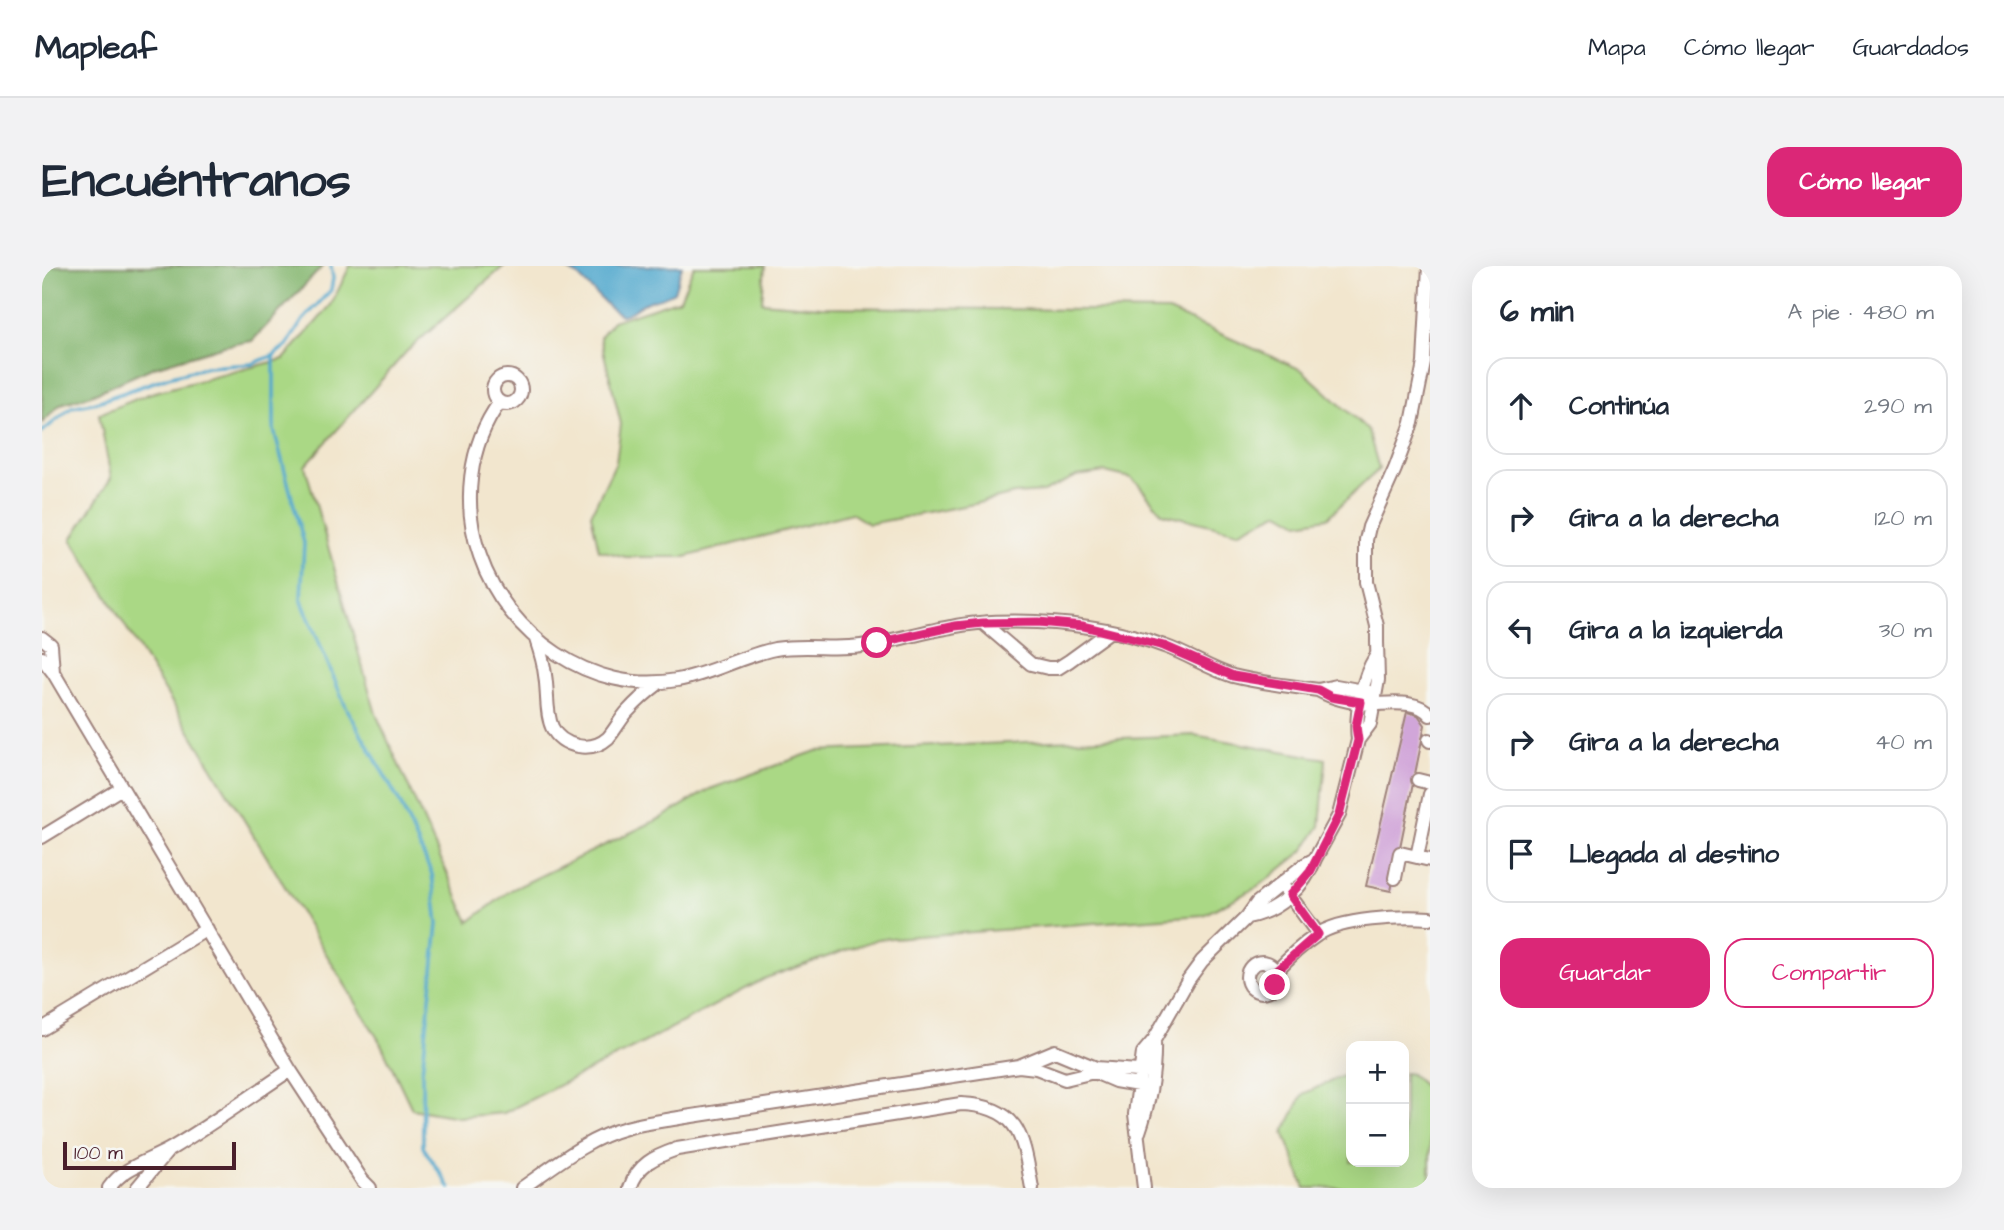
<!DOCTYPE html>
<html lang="es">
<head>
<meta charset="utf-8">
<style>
  body { margin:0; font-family:"Architects Daughter",sans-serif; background:#f2f2f3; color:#1f2937 }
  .controls { position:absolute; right:21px; bottom:21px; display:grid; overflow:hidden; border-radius:14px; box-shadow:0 7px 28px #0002 }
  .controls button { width:63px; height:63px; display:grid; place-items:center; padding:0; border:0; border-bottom:2px solid #e0e1e3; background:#fff; color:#1f2937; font:35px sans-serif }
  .scale { position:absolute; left:21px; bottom:18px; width:173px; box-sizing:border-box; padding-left:7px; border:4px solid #4a1f2b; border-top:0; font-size:19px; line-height:24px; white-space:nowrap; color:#4a1f2b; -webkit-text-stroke:5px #f6f6f2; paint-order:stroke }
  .stop { position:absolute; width:21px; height:21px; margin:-16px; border:5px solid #db2777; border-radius:50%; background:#fff }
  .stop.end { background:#db2777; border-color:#fff; box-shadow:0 2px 7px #0008 }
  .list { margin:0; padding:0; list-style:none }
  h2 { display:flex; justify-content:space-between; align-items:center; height:91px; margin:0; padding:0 28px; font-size:30px }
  h2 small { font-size:23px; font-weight:400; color:#747a83 }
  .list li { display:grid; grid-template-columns:46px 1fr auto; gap:21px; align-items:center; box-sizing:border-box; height:98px; margin:0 14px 14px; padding:0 14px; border:2px solid #e0e1e3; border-radius:21px }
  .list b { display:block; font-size:26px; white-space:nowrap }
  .list em { font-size:23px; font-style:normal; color:#747a83 }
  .actions { display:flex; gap:14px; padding:21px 28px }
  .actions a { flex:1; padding:16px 0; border:2px solid #db2777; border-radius:21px; text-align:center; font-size:24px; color:#db2777 }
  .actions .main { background:#db2777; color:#fff }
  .icon { flex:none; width:38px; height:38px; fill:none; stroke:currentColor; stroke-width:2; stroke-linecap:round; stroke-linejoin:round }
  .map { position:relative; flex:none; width:1388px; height:922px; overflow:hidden; border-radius:21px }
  header { display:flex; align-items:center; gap:42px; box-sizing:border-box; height:98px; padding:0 35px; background:#fff; border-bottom:2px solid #e0e1e3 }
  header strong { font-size:33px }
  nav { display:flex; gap:38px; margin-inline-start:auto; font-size:24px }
  .intro { display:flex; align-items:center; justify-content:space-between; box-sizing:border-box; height:168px; padding:0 42px }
  h1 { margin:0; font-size:49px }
  .button { padding:18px 32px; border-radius:21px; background:#db2777; color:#fff; font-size:24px; font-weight:700 }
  main { display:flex; gap:42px; padding:0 42px }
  aside { flex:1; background:#fff; border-radius:21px; box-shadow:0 7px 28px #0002 }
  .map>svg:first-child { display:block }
</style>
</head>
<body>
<header>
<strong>Mapleaf</strong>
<nav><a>Mapa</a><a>Cómo llegar</a><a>Guardados</a></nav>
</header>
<div class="intro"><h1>Encuéntranos</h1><a class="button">Cómo llegar</a></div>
<main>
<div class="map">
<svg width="1388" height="922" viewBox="0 0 1388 922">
  <rect width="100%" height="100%" fill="#f6f6f2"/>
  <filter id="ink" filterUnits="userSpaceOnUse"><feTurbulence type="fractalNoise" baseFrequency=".0143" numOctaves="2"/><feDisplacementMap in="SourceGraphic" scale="14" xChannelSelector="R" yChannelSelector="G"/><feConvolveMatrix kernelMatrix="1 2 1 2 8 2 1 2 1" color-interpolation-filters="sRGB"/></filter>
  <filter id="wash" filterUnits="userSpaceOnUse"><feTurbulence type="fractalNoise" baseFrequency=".00686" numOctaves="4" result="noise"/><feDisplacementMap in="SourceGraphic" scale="28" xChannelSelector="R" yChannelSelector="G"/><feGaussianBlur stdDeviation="1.57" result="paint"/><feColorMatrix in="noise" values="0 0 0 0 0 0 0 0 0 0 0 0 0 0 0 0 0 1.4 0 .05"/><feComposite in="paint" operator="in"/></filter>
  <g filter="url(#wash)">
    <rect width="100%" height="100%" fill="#f2e6ce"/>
    <!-- green -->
    <path fill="#aad885" stroke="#7a7c58" stroke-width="2" d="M308 0H462L365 85 263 200 334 448 427 656 469 624 619 552 668 523 774 485 1152 469 1284 493 1278 560 1261 585 1216 621 1161 649 836 673 724 712 603 776 462 847 416 851 370 843 338 776 30 273 69 212 57 148 109 127 242 93 289 39Z
      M652 0H723L720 36 779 41 1127 45 1260 104 1326 164 1337 203 1285 252 1257 257 1238 246 1196 266 1120 247 1097 219 1089 212 1063 206 1035 210 1001 226 972 228 932 238 827 258 809 247 643 291H584L557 284 549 248 574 196 579 158 558 71 571 55 638 33Z
      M1309 806V896H1362V807L1369 808 1388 825V922H1263L1242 866 1261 828Z"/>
    <!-- forest -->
    <path fill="#87b872" stroke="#686c4e" stroke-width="2" d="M0 0H281L210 75 182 80 112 101 49 129 19 138 0 157Z"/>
    <!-- water -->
    <path fill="#50a7cd" stroke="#4d637c" stroke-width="2" d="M519 0H640L632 26C623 32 615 32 605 36 595 40 590 48 579 49L566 40 536 10Z"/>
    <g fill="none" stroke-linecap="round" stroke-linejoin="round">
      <!-- stream -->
      <path stroke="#50a7cd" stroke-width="3.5" d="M232 89V164L262 277 259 333 304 441 357 535 390 608 396 658 380 806 381 881 408 922
        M0 166 30 141 55 136 126 111 165 101 210 98 232 89 245 79 261 54 289 24 291 12 289 0"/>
    </g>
    <g id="blocks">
      <!-- building -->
      <path fill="#d1a6d9" d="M1365 446 1376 449 1383 459 1349 625 1324 620Z"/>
    </g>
  </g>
  <g filter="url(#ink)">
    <use href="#blocks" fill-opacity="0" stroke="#9e827c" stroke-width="2"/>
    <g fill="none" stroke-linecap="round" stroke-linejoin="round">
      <!-- minor casing -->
      <g stroke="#9e827c" stroke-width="16">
        <path id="minor" d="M451 124a14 14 0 1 1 28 0a14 14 0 1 1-28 0Z
          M458 136C426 179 420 240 438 290 465 369 550 430 635 414 669 408 699 390 733 383 761 378 791 384 819 380 849 376 879 366 909 361 937 355 967 355 995 356 1037 358 1082 365 1122 380 1146 388 1167 403 1191 410 1219 417 1248 420 1276 424 1292 433 1312 437 1330 438 1347 438 1376 433 1388 449
          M941 357 989 398 1006 402H1016L1027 395 1067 366
          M0 372 9 379 11 406
          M494 373C498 385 502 397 503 409 508 437 498 472 536 480 547 482 557 480 566 472 573 464 578 454 585 446 595 435 605 426 617 417
          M0 392 11 406 248 804 320 914 328 922
          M1276 424 1294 420 1327 426
          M1316 474C1313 448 1320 412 1334 390
          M1387 474 1388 475
          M1376 514 1388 517
          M1388 528 1375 591 1388 594
          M0 571 80 522
          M1273 593 1297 549 1316 474 1328 458 1336 414 1335 376V360L1324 316V274L1327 261 1353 203 1370 157 1382 97 1387 0
          M1353 612 1358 587 1375 591
          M1243 623 1276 668
          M1205 711a15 15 0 1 1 30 0a15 15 0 1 1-30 0Z
          M1234 705C1246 692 1260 679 1275 669 1299 652 1359 650 1388 652
          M0 763 165 663
          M977 800 1013 785 1054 802 1110 806
          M1097 866C1107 837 1113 805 1112 774
          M67 922C82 900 108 895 130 882 170 858 209 830 248 804
          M95 922 125 886
          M480 922C512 900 546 872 584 862 601 857 620 855 637 852L977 800 994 802 1023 813 1052 806 1073 815 1108 821
          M588 922C596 898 612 891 635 883L919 838C979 840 981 872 990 922
          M1102 922 1093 848 1101 787 1112 774 1146 714 1160 695 1205 651 1215 637 1262 599 1273 593C1263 621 1235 646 1205 651"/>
      </g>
      <!-- minor -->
      <use href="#minor" stroke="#fff" stroke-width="12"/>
    </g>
  </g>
  <g fill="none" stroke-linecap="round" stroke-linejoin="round" filter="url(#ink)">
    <!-- route -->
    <path stroke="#db2777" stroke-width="9" d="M835 377 913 360 941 357 996 356 1041 360 1122 380 1191 410 1276 424 1289 431 1319 436 1314 460 1316 474 1297 549 1268 606 1248 629 1276 668 1234 705 1233 719"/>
  </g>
</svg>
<div class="controls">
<button>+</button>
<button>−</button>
</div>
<div class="scale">100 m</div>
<div class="stop" style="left:835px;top:377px"></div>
<div class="stop end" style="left:1233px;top:719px"></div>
</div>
<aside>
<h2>6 min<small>A pie · 480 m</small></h2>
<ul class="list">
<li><svg class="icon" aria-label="ahead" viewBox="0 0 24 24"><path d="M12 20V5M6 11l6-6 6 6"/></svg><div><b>Continúa</b></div><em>290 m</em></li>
<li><svg class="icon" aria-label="right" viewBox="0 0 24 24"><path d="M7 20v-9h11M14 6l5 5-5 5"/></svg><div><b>Gira a la derecha</b></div><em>120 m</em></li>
<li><svg class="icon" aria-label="left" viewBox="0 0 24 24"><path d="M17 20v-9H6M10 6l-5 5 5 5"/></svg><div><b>Gira a la izquierda</b></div><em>30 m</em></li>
<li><svg class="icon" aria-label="right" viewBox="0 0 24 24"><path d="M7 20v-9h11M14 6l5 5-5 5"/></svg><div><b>Gira a la derecha</b></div><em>40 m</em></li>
<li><svg class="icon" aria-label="arrive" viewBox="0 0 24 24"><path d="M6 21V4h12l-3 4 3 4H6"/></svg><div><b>Llegada al destino</b></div></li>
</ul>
<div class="actions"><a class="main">Guardar</a><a>Compartir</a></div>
</aside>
</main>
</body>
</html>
